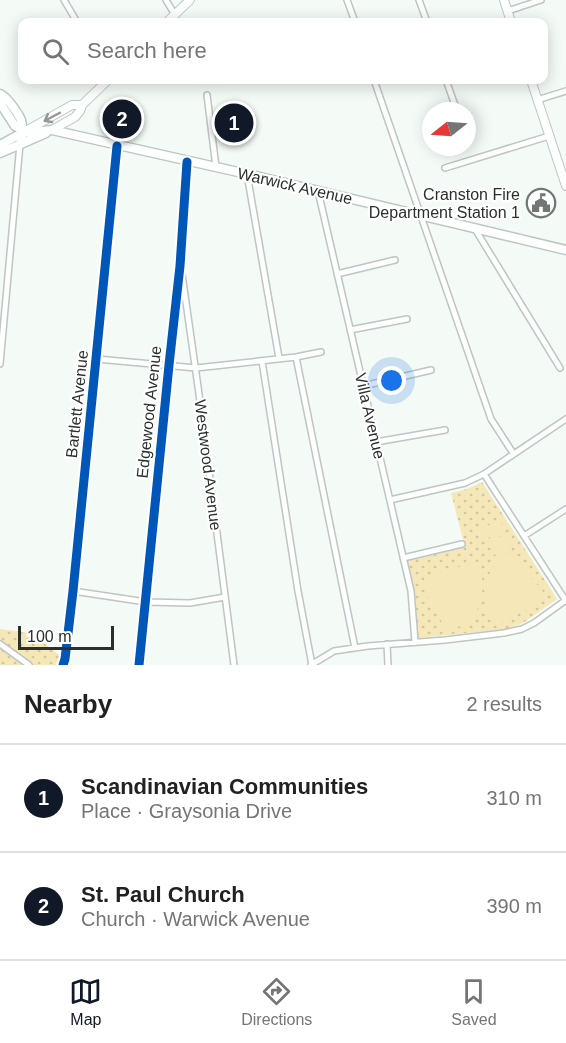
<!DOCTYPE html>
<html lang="en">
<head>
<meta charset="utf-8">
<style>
  body { margin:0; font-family:Arial,sans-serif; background:#f6f6f6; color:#202124 }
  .compass { position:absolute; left:422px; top:102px; width:54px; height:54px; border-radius:50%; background:#fff; box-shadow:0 3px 15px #0003; rotate:253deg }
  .scale { position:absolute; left:18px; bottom:15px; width:96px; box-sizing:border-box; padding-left:6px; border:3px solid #2a302c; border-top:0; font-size:16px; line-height:21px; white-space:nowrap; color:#2a302c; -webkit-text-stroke:4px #fff; paint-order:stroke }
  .you { position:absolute; left:392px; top:381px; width:21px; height:21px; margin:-15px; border:4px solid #fff; border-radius:50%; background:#1a73e8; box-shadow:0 0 0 9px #1a73e833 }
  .badge { display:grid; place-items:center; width:39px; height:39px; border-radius:50%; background:#111827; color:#fff; font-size:20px; font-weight:700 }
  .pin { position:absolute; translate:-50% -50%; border:3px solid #fff; box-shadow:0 2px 6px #0006 }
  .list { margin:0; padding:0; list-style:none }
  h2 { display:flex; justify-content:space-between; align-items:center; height:78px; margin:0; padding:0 24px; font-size:26px }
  h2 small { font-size:20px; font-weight:400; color:#757577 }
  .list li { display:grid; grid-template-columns:39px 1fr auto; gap:18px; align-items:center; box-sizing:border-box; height:108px; padding:0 24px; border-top:2px solid #e0e0e0 }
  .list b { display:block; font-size:22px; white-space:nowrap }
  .list p { margin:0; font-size:20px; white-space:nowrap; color:#757577 }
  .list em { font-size:20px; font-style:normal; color:#757577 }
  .icon { flex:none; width:33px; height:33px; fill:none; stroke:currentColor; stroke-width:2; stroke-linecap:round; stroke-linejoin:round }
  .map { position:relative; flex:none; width:566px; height:665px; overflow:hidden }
  .search { position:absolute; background:#fff; box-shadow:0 3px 15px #0003; left:18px; right:18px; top:18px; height:66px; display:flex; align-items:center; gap:15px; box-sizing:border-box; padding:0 21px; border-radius:12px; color:#757577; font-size:22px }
  .sheet { height:294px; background:#fff }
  nav { display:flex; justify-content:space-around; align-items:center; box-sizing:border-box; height:84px; border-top:2px solid #e0e0e0; background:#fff; font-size:16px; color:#757577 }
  nav a { display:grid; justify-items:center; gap:3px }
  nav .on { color:#111827 }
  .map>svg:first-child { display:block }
</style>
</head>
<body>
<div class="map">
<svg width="566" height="665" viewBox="0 0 566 665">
  <defs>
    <pattern id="green-dots" width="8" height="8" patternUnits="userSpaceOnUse" patternTransform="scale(1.5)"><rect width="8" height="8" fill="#f5e7b7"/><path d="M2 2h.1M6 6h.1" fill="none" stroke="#d2c69e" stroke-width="1.8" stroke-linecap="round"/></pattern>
  </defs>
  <rect width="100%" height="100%" fill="#f4fbf6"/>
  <!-- green -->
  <path fill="url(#green-dots)" d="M482 482 557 599 523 623 507 629 417 638 413 592 406 561 465 547 451 493 467 489Z
    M0 629 31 633 72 665H0Z"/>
  <!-- pitch -->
  <path fill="#f5e7b7" d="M498 519 504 528 482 542 477 533Z
    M508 532 516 544 496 556 488 544Z
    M510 552 545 594 543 601 493 626C481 597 481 570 510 552Z
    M480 561C484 582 486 610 465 624 460 627 452 628 446 630L426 593 423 582 426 576Z"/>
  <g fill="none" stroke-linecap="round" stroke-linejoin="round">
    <!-- minor casing -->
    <g stroke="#bfc5c0" stroke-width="8">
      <path id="minor" d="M64 0 77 22
        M166 0 175 15
        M347 0 355 22
        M419 0 427 22
        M508 11 541 0
        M374 80 491 419 513 453
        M446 80 457 111
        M207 95 216 167
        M537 100 566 91
        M445 168 549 136
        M247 174 279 358
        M318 191 411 591 415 642
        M475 229 560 368
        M182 274 199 394 234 665
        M337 274 395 260
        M350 330 407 319
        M296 357 355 648
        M97 359 196 368 296 357 321 352
        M262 361 298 591 312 665
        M0 364 20 144
        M363 386 431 370
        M376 442 445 430
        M484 474 566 601
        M390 500 465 483 484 474 566 419
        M524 536 566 509
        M403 558 462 544
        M73 591 146 602 190 603 225 597
        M0 644 29 665
        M387 644 388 665
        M63 665 65 659 73 591 117 146
        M139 665 169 365 180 266 187 162
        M311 665 334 651 368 646 445 640 504 633 522 629 534 623 566 600"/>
    </g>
    <!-- secondary casing -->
    <g stroke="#bfc5c0" stroke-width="10">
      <path id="secondary" d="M504 0 511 22
        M167 22 190 0
        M531 80 566 186
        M52 130 75 117 80 111 82 105 108 80
        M24 132 72 105H82"/>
    </g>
    <!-- primary casing -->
    <g stroke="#bfc5c0" stroke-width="11">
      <path id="primary" d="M0 94C7 97 18 113 21 120 23 128 22 137 20 144
        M0 103 15 126 21 129
        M0 145 22 133 52 130 247 174 566 250
        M0 153 46 133"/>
    </g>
    <!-- minor -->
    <use href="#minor" stroke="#fdfefe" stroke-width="5"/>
    <!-- secondary -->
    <use href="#secondary" stroke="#fdfefe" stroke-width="8"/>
    <!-- primary -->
    <use href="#primary" stroke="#fdfefe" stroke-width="8"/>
    <!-- cycleway casing -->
    <g stroke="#fff" stroke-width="13">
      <path id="cycleway" d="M63 665 65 659 73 591 117 146
        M139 665 169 365 180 266 187 162"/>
    </g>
    <!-- cycleway -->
    <use href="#cycleway" stroke="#0057b8" stroke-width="9"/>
  </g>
  <!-- one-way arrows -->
  <defs><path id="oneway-shaft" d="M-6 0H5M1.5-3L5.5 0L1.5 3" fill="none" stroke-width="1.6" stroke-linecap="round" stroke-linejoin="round" transform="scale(1.5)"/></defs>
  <use stroke="#949795" href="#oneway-shaft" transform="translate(52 117) rotate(152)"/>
  <!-- icons -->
  <defs>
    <g id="civic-ring" transform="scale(1.5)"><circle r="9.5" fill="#fff" stroke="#717773" stroke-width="1.5"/><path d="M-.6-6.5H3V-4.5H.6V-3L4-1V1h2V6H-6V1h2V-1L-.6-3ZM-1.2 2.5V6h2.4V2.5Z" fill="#717773"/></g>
  </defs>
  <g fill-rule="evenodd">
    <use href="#civic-ring" x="541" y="203"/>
  </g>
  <g text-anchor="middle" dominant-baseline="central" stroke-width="4.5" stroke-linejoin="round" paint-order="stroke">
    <!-- street labels -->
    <g font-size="16" fill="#2a302c" stroke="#fff">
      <text transform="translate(295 186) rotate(13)">Warwick Avenue</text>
      <text transform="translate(77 404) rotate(-84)">Bartlett Avenue</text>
      <text transform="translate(149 412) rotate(-84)">Edgewood Avenue</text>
      <text transform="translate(370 416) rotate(77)">Villa Avenue</text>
      <text transform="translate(208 465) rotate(83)">Westwood Avenue</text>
    </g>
    <!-- poi labels -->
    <g font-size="16" fill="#2a302c" stroke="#fff" text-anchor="end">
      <text x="520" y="194">Cranston Fire<tspan x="520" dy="18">Department Station 1</tspan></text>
    </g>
  </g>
</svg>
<svg class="compass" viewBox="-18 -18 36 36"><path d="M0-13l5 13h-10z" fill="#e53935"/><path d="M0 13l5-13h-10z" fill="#757577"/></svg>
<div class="scale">100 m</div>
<div class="you"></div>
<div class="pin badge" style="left:234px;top:123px">1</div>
<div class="pin badge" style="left:122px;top:119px">2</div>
<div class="search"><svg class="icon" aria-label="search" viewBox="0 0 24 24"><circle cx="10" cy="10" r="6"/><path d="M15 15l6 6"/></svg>Search here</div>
</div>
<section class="sheet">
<h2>Nearby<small>2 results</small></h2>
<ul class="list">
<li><span class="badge">1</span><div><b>Scandinavian Communities</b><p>Place · Graysonia Drive</p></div><em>310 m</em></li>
<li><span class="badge">2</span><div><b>St. Paul Church</b><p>Church · Warwick Avenue</p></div><em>390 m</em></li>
</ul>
</section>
<nav>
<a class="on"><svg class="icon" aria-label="map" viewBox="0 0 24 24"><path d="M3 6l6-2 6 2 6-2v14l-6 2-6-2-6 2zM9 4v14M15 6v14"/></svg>Map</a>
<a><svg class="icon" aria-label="directions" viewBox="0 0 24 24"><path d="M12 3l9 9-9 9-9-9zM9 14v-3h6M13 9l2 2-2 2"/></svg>Directions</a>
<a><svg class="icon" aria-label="saved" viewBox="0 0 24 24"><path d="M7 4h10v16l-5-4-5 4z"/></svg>Saved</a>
</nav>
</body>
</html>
